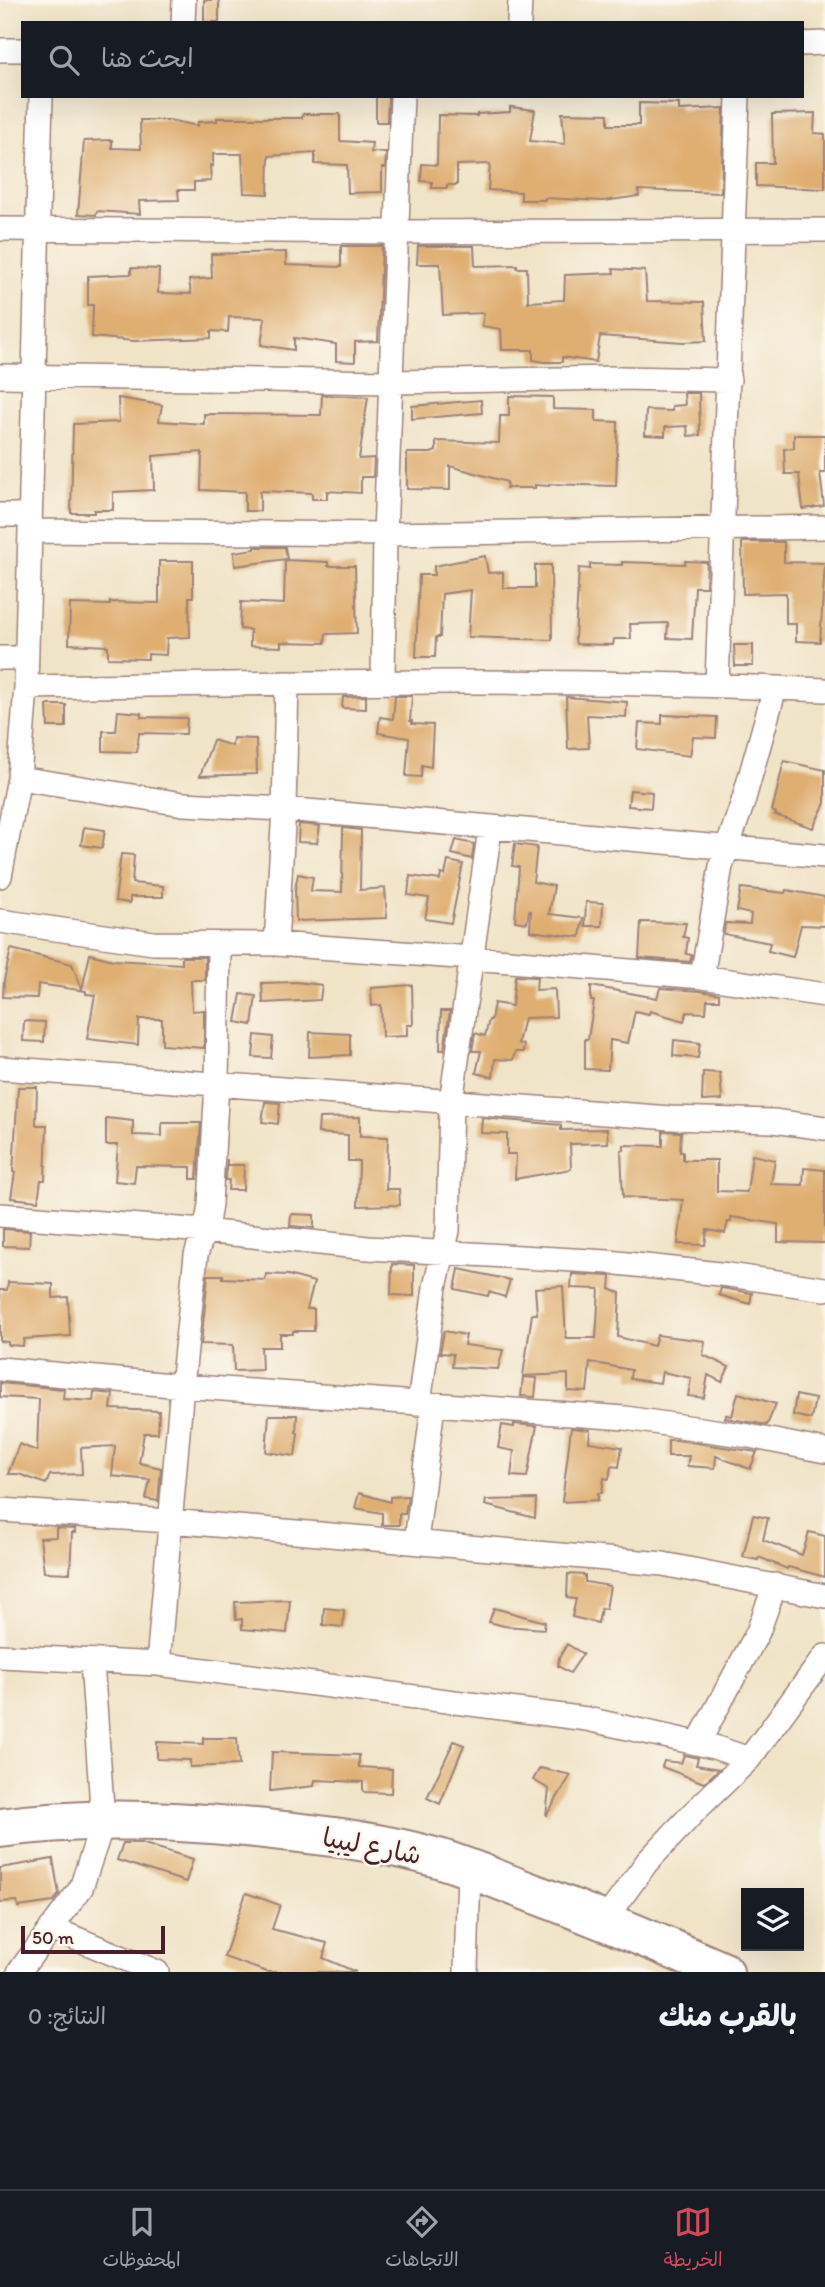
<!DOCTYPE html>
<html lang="ar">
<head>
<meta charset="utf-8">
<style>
  body { margin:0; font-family:Itim,"Playpen Sans Arabic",sans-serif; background:#242831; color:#f1f3f6; direction:rtl }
  .controls { position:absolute; right:21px; bottom:21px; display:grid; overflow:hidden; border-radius:0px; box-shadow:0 7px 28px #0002 }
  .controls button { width:63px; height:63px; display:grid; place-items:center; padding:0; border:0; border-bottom:2px solid #363941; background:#171b24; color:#f1f3f6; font:35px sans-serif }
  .scale { position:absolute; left:21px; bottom:18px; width:144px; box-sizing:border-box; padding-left:7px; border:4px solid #4a1f2b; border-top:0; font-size:19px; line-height:24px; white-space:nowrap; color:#4a1f2b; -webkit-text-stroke:5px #fbf7ec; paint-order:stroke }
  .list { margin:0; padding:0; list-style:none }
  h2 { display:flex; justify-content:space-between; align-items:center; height:91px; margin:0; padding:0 28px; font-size:30px }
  h2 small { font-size:23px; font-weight:400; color:#9ea1a6 }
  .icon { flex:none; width:38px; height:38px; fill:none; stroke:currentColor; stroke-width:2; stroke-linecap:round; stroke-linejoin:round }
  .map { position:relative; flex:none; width:825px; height:1972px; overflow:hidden; direction:ltr }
  .search { position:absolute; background:#171b24; box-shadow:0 7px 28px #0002; left:21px; right:21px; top:21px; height:77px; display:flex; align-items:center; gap:18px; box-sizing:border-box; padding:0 24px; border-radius:0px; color:#9ea1a6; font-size:26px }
  .sheet { height:217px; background:#171b24 }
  nav { display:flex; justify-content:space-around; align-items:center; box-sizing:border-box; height:98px; border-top:2px solid #363941; background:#171b24; font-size:19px; color:#9ea1a6 }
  nav a { display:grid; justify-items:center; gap:4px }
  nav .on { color:#d1495b }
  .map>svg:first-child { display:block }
</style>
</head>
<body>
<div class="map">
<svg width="825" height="1972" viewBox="0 0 825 1972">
  <rect width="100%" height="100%" fill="#fbf7ec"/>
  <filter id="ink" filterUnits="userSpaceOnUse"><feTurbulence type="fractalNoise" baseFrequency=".0143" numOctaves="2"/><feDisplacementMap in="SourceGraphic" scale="14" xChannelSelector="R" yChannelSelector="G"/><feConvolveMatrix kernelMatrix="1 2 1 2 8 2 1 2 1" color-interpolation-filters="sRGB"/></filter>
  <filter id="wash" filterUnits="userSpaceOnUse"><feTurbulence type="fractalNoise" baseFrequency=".00686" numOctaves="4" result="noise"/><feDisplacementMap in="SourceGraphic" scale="28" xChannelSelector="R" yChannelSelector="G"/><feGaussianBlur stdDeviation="1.57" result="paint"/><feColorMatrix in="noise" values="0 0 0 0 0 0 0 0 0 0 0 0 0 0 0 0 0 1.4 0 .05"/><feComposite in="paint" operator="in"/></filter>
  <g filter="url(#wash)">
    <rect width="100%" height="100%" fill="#f0e4c7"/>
    <g id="blocks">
      <!-- building -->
      <path fill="#dfaf72" d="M204 0H219V22H204Z
        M376 96H388L387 122H376Z
        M639 103 679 104V110L724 108 721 193 638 190 639 196 604 201 545 198V200H521V192L488 190 490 164 457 165V185H447V188H432V182L421 181 422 164 437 165 438 115 477 116V114L510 112V107L535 110 530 141 565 144 562 113 608 114V125H639Z
        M815 113 814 133 825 134V189L756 186V163H773L772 114Z
        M303 114H340V141L372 143 371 152 386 153 385 168H382V192L348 193 347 165 315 164V153L269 156 268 194 244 193 242 154H213V166L210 165 211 181 194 182V190H178L179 200 139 201 140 214 97 211 96 215 78 214 84 141 112 140V148L141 149 140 120H169L198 126V122L217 121V118H302Z
        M341 246H382L378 341 355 342V362L336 361V344L294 338V350L261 345 265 318 229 317 228 332 211 331V338L134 341 92 337 93 305H88V276L131 274V268L159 269 158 293 191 294 189 280 212 278 211 254 286 252V265L341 267Z
        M418 246H474L475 266 517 265V268H527L528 302 564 300 565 275 614 273 613 269 645 271 647 301 704 302 706 341 683 342 600 336 596 362 562 357V362H544L533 360V350H502L501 329 482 326 484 313 443 315 440 264H417Z
        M684 393H699L700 435 688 436 687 426 665 427V436L645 435 646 410 672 411V406L685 405Z
        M322 395 368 397 359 459 374 458 373 477H361V493L327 491V499H312V493L260 491V511H245V492L201 490 202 452 153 456 154 490 113 492V510H94V513H71L73 424 119 422 118 398 162 405 159 421 204 424V414L321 415Z
        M509 396 553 397V409L596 410V421L618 422 616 486 549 484V486L535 485V488H506L507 482 450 466V490L407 489V453H431L436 451V441L499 443 500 416H509Z
        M481 400 482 413 412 419V406Z
        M794 435H825V473H820L824 506 803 509 799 474H785L784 449 794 448Z
        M742 542H784V562L825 563 820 642 796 641V624H786V593L743 594Z
        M255 547H285L287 559 235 566 234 552 255 549Z
        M485 556 488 573 503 572V588H535V565H551L552 640 468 637 471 590 442 594 440 637H436L435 657H416L419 575H434V566Z
        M285 560 328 562V566H355L357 633 326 634 325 643 281 642V647L250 646V630L240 629 241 602 284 604Z
        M159 561H193V597H189L190 637 167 638 166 655 148 654V659L108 658V646L69 644 70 604 110 605V602L159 603Z
        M685 561 707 562 706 587H695L692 639 667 638 668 623 630 624 631 639H614L613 645 576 644 575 639 579 568 590 569V564L622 565V562L685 564Z
        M734 645H753V666H735Z
        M366 696V709L342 708 343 697Z
        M395 696H412L410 721H412V724L433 725 431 767 422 765 421 777 406 776 409 738 378 733 380 717 393 719Z
        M566 697 627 702 626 717 587 715 589 748 568 749Z
        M47 705H66V727H48Z
        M118 711 141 713V717L187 718 186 734 139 733 137 752 103 751V731H116Z
        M662 715 717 717 716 738 693 737 690 756 637 749 639 723 662 724Z
        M233 738 256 739 257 774 200 776 213 740 232 746Z
        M784 761 825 770V803L813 828 775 815 776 813 772 811Z
        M630 790 652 792 651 808 628 806Z
        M299 824 320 826 317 843 298 842Z
        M84 827 105 830 102 848 81 845Z
        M343 828 361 830 360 890 385 888 387 918 296 921 295 889 298 874 313 877 311 891 342 892Z
        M456 840 474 844 472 859 452 854Z
        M515 844 537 847 533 882 554 886 549 914 583 918 580 937 530 931 531 911H529L527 923 515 921 519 867 512 866Z
        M121 854 134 855 132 883 163 886V897H130V903L115 901Z
        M448 861 463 864 451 923 425 919 429 898 408 895 410 876 440 880 441 874 445 875Z
        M741 888 785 893 786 890 825 897V926L801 925 793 957 768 951 770 943 724 934 725 923 750 924 751 914 737 911Z
        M586 902 603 903 602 926H585Z
        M641 922 686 923 683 937 688 938 686 954 692 955 690 962 639 958Z
        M11 949 72 964 82 989 90 954 113 960 182 964V957H205V980H191L192 1011 204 1010V1048L162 1045V1019H139L138 1045 87 1039 95 995 86 994V991L38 984 37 998 3 997 4 980Z
        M515 976 537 977 536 990 555 989 556 1017 524 1018 518 1043 524 1045 523 1052H515L513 1060 495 1059 493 1077 476 1073 481 1051H472L475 1033 485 1036 489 1020H491L494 1003 512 1006Z
        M296 982 322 985 320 1000 263 1003 262 983Z
        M412 985 413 1025H407V1036L382 1037 381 1005 372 1006 371 988Z
        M591 986 657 998 660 988 700 991 719 994V1000H707L706 1013 687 1012 684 1021 650 1011 649 1014 635 1011 628 1043 610 1040 608 1070 585 1069V1039H588L594 1001H591Z
        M241 994 256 996 252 1025 236 1022Z
        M441 1011H450L444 1050H440Z
        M24 1021 45 1022 44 1042 23 1041Z
        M310 1032 350 1034V1055L309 1057Z
        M255 1035 273 1037 271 1058 253 1057Z
        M674 1040 700 1043 698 1058 673 1056Z
        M703 1072 720 1073 722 1100 702 1101Z
        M18 1087H37L36 1125H47L45 1180H41L38 1201 11 1198 15 1172H13Z
        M265 1102 280 1103 278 1124 262 1122Z
        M360 1117V1136L388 1137 386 1189H399L400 1205 358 1206 359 1161H348V1135L318 1133 319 1118Z
        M106 1118 133 1121V1135L162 1136V1123H201L197 1179H191V1167L136 1166 134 1183 115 1181 118 1145H106Z
        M482 1118 561 1125V1130L607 1129 608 1143 570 1144 571 1169 515 1179 516 1154H507V1134L481 1133Z
        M663 1131 681 1132 680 1152H683V1160H717V1191L747 1192 752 1155 775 1160 771 1184 803 1185 804 1168 825 1170V1243L778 1242V1224L731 1217V1222H728L725 1233 707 1230 705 1245 678 1244 683 1200 623 1197 621 1150H624V1145L663 1146Z
        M227 1159V1165H244L243 1190H228L229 1180H225Z
        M291 1214 314 1215V1228L290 1226Z
        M3 1229 30 1231 29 1247 3 1246Z
        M392 1264 414 1265V1296L391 1295Z
        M459 1269 510 1280 505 1297 489 1292 488 1296 455 1289Z
        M266 1274 288 1275 314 1282 307 1309H314V1331H293V1334H280V1347H261L262 1370 234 1371 233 1345 201 1344 208 1275H223V1278L265 1280Z
        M572 1274 611 1276 610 1289 620 1293 618 1337 654 1346 657 1335 705 1341 703 1355 729 1367 722 1382 708 1375 704 1398 688 1396 691 1378 662 1372 660 1383 630 1379 631 1370 590 1362 587 1392 568 1391V1374L523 1376 532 1314H537L535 1288 563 1286 566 1338H596L599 1289 571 1288Z
        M8 1282 53 1284V1298L68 1297 70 1336 24 1339 23 1346 8 1345V1342L0 1341V1290H7Z
        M721 1288 752 1293 750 1304 719 1295Z
        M444 1331 466 1335 464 1345 503 1350 498 1369 452 1367 453 1354 440 1353Z
        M523 1377 537 1378 535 1397 521 1396Z
        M0 1383 64 1389 63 1399 93 1401 94 1392 113 1394 111 1409 159 1411 158 1433H144L139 1463 161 1468 158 1501 146 1499 150 1480 112 1476 115 1446 81 1448 82 1474 50 1475 46 1484 19 1474H8L19 1444 37 1451 39 1399 0 1397Z
        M738 1393 776 1404 767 1425 725 1418 726 1415 732 1416Z
        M796 1395 815 1399 811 1419 793 1415Z
        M269 1415H297L296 1432 298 1433 295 1456 266 1452Z
        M514 1424 537 1426 527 1477 511 1476 514 1451 498 1448 502 1425 514 1427Z
        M571 1428 590 1430 589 1442 622 1447 619 1467 611 1466 609 1479 604 1478 602 1493H598V1500L562 1502Z
        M668 1440H677L757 1452 750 1469 716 1456 715 1468 687 1466 689 1456H668Z
        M359 1493 390 1502V1497L408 1496 405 1514H399V1525H382V1513L355 1508Z
        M536 1499 535 1518 485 1505 486 1500Z
        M753 1515 768 1518 763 1540 802 1555 809 1532 825 1536V1577L788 1567 787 1569 759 1557 758 1560 743 1557Z
        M56 1528 75 1529V1533H72L70 1573 44 1572 40 1538 56 1537Z
        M568 1574 585 1575V1582L610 1586 606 1609 601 1608 598 1623 572 1617 576 1599 567 1598Z
        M290 1600 287 1633 242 1629V1619L236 1620 235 1602Z
        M324 1608 344 1610 343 1627 323 1625Z
        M494 1608 545 1622 544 1629 504 1626 489 1622Z
        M567 1644 583 1654 570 1673 558 1666 559 1658Z
        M203 1738H237L239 1765 190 1767V1760L157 1759V1742L203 1744Z
        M454 1741 464 1745 440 1804 427 1798Z
        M272 1752 359 1755V1767L392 1769 391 1793 363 1792V1782L315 1780 314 1786 270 1791Z
        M684 1755 698 1758 696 1765 719 1769 704 1783 662 1767 664 1761 681 1763Z
        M540 1768 571 1775 546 1816 549 1789 533 1780Z
        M123 1843H141L193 1859 186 1882 117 1860Z
        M53 1859 59 1894 53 1902 18 1907 17 1901 0 1902V1868Z
        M246 1893 280 1905 272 1929 327 1943 323 1958 356 1972H267L224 1957Z"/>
    </g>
  </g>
  <g filter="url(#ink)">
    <use href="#blocks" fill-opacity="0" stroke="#9d8279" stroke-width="2"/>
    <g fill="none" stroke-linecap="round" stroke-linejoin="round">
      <!-- street casing -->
      <g stroke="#9d8279" stroke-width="26">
        <path id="street" d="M183 23 184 0
          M519 23 520 0
          M802 44 825 43
          M0 50H23
          M0 229 396 232 825 230
          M0 376 391 382 619 378 729 380
          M0 515H29
          M30 531 385 534 825 527
          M0 658H26
          M383 681 385 534 402 96
          M717 684 738 96
          M26 687C293 683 559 677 825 690
          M19 778 183 804 284 809 825 856
          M0 876 19 778 26 687 41 96
          M0 921 153 943 276 944 472 958 702 977 825 995
          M276 944 284 809 287 683
          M702 977 721 866 743 802 775 688
          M0 1068 671 1118 773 1121 825 1128
          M0 1215 204 1231 368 1248 608 1262 729 1275 825 1289
          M0 1369 182 1386 625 1418 749 1436 825 1451
          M419 1404 435 1287 448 1231 451 1102 490 829
          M0 1510 170 1521 663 1564 825 1596
          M416 1542 433 1405
          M0 1656 158 1664 587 1719 714 1747 749 1759
          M158 1664 182 1386 196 1255 208 1217 210 1204 217 1084 219 945
          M698 1743 758 1632 775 1585
          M605 1920 647 1862 694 1812 749 1759 825 1656
          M51 1928 157 1972
          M19 1972 81 1888 103 1822 92 1661
          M466 1972 469 1869"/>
      </g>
      <!-- highway casing -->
      <g stroke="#9d8279" stroke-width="42">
        <path id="highway" d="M0 1828C88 1816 177 1820 265 1829 322 1835 382 1842 438 1858 468 1867 498 1880 527 1891 594 1916 659 1943 724 1972"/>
      </g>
      <!-- street -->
      <use href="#street" stroke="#fff" stroke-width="23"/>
      <!-- highway -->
      <use href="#highway" stroke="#fff" stroke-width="38"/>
    </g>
  </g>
  <g text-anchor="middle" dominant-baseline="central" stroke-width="5" stroke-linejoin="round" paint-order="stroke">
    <!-- street labels -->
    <g font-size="26" fill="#4a1f2b" stroke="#fbf7ec">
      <text transform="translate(372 1846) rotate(11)">شارع ليبيا</text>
    </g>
  </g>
</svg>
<div class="controls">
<button><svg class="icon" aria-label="layers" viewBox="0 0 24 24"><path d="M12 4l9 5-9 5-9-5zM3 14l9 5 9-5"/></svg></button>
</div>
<div class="scale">50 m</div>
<div class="search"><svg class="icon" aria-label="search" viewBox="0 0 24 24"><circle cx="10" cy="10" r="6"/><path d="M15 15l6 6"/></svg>ابحث هنا</div>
</div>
<section class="sheet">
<h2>بالقرب منك<small>النتائج: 0</small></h2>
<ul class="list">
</ul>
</section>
<nav>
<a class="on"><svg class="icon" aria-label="map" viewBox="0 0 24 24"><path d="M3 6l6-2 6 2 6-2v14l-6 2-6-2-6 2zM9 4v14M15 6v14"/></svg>الخريطة</a>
<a><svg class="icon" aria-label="directions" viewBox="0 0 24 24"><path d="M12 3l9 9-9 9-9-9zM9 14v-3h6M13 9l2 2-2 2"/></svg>الاتجاهات</a>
<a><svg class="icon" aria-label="saved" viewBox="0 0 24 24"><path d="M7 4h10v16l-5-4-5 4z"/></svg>المحفوظات</a>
</nav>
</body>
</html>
